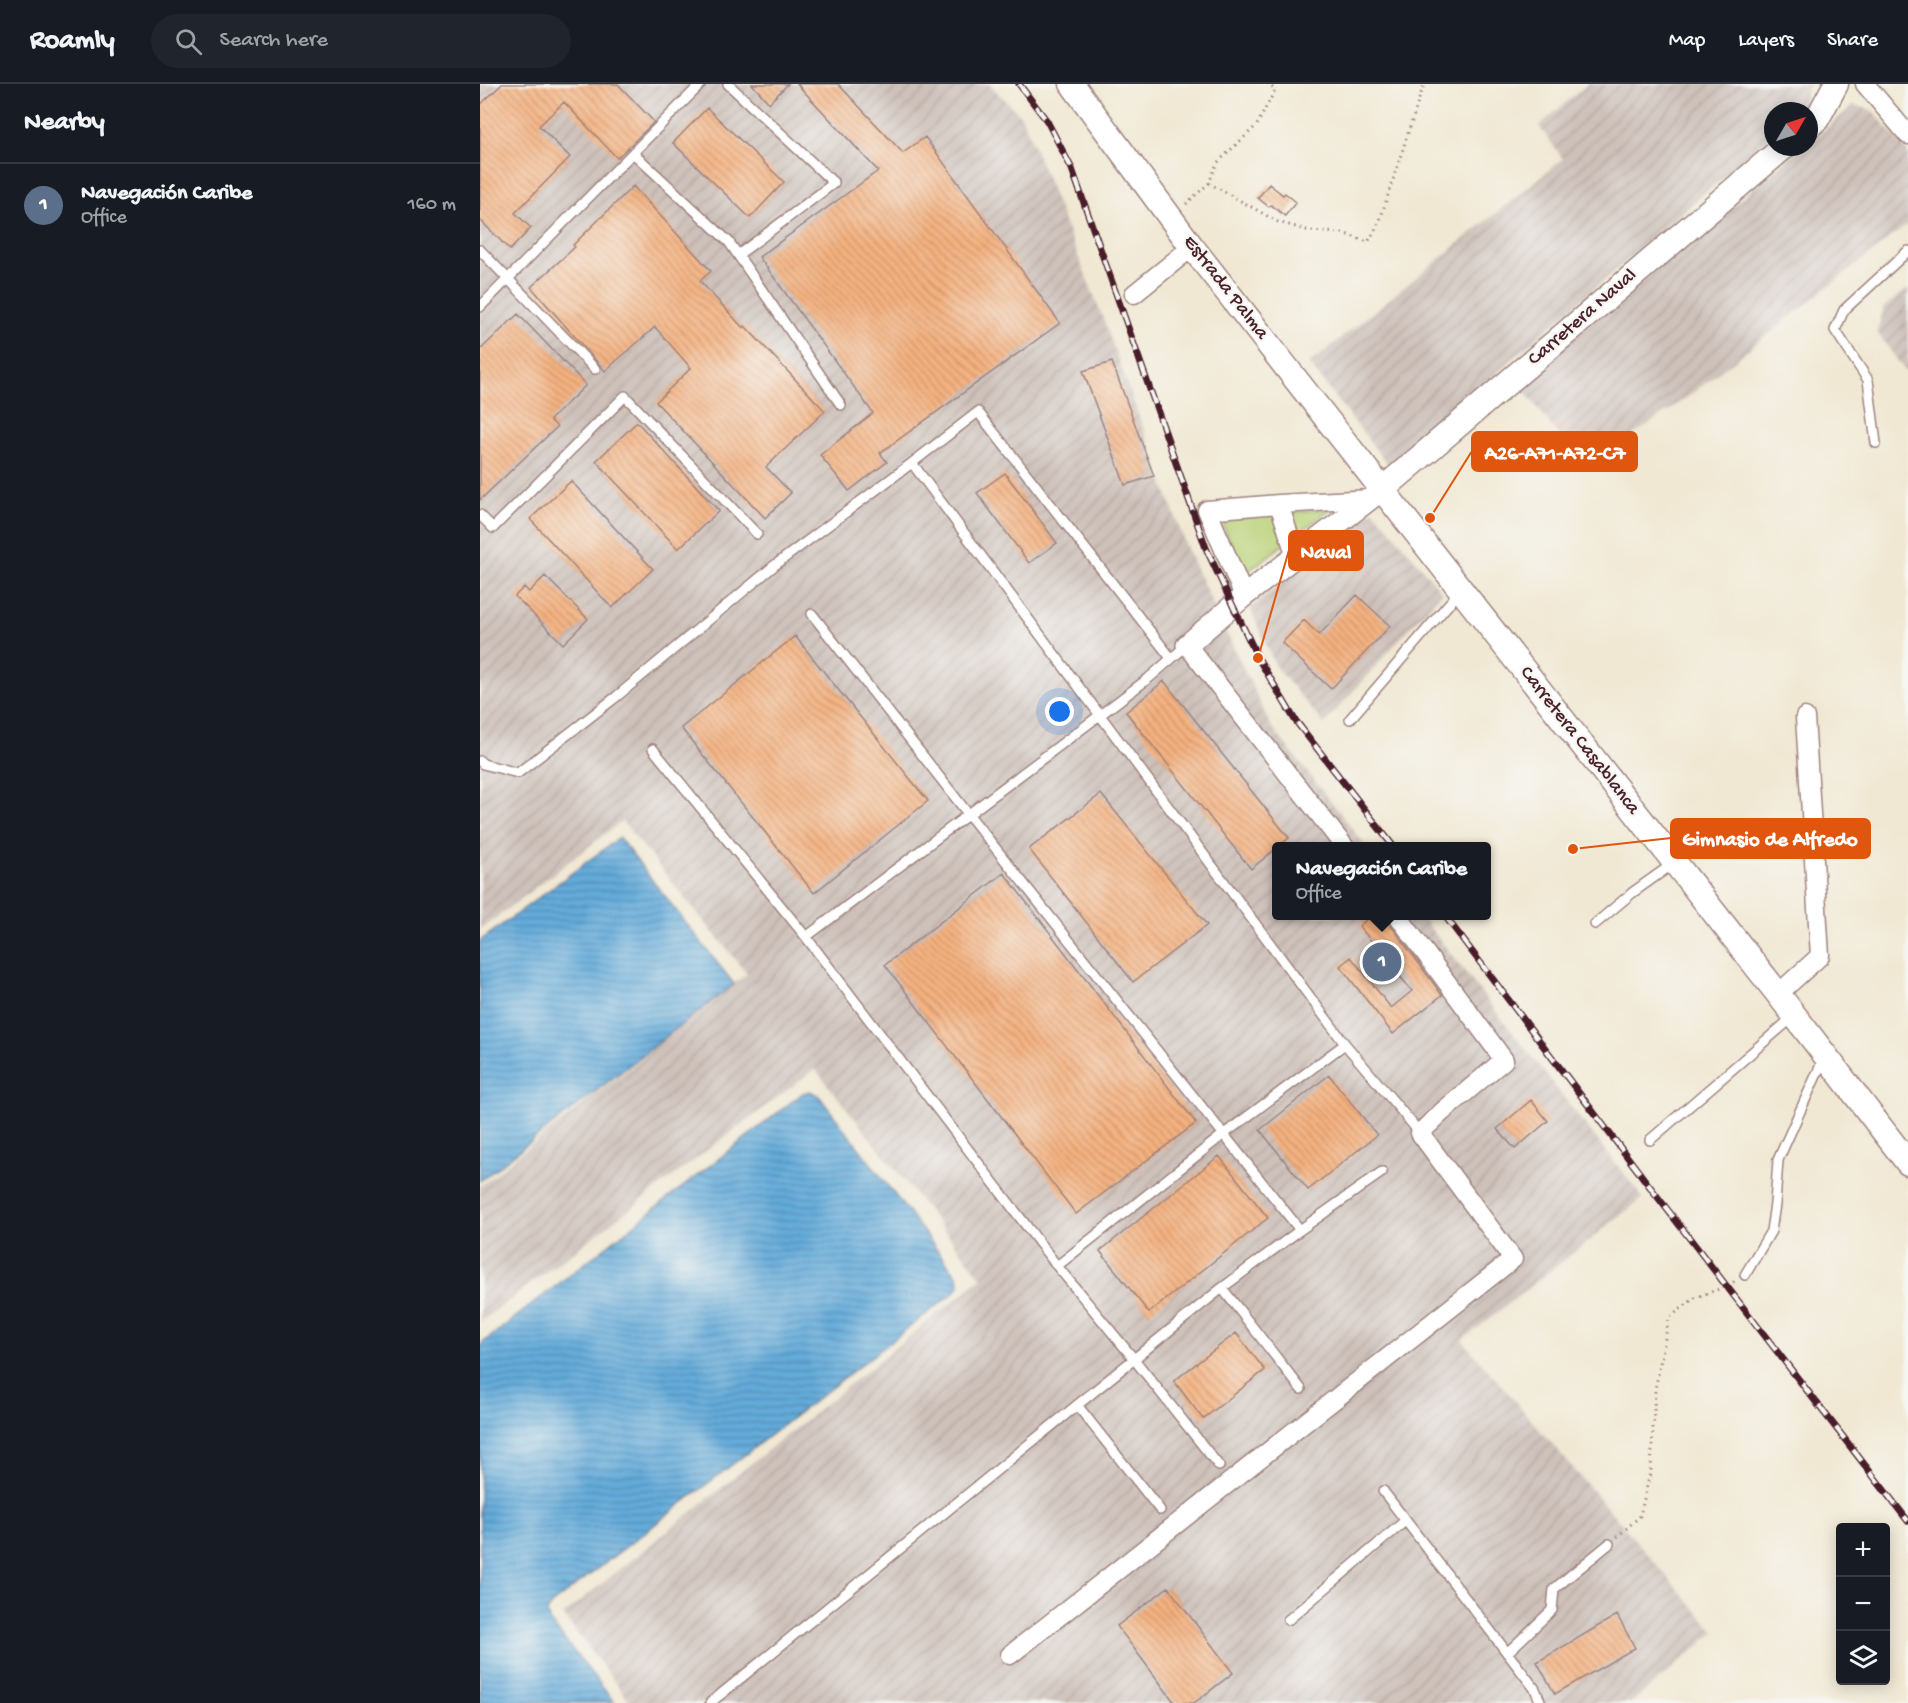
<!DOCTYPE html>
<html lang="en">
<head>
<meta charset="utf-8">
<style>
  body { margin:0; font-family:"Gochi Hand",sans-serif; background:#20242c; color:#f1f3f6 }
  .controls { position:absolute; right:18px; bottom:18px; display:grid; overflow:hidden; border-radius:6px; box-shadow:0 3px 15px #0003 }
  .controls button { width:54px; height:54px; display:grid; place-items:center; padding:0; border:0; border-bottom:2px solid #363941; background:#171b24; color:#f1f3f6; font:30px sans-serif }
  .compass { position:absolute; left:1284px; top:18px; width:54px; height:54px; border-radius:50%; background:#171b24; box-shadow:0 3px 15px #0003; rotate:51deg }
  .you { position:absolute; left:580px; top:628px; width:21px; height:21px; margin:-15px; border:4px solid #fff; border-radius:50%; background:#1a73e8; box-shadow:0 0 0 9px #1a73e833 }
  .badge { display:grid; place-items:center; width:39px; height:39px; border-radius:50%; background:#c8321e; color:#fff; font-size:20px; font-weight:700 }
  .pin { position:absolute; translate:-50% -50%; border:3px solid #fff; box-shadow:0 2px 6px #0006 }
  .popup { position:absolute; left:792px; top:758px; width:219px; height:78px; box-sizing:border-box; display:grid; place-content:center; border-radius:6px; background:#171b24; filter:drop-shadow(0 2px 4px #0005); font-size:20px; white-space:nowrap; color:#9ea1a6 }
  .popup b { font-size:22px; color:#f1f3f6 }
  .popup::after { content:''; position:absolute; left:50%; top:100%; margin-left:-12px; border:12px solid transparent; border-top-color:#171b24 }
  .list { margin:0; padding:0; list-style:none }
  h2 { display:flex; justify-content:space-between; align-items:center; height:78px; margin:0; padding:0 24px; font-size:26px }
  h2 small { font-size:20px; font-weight:400; color:#9ea1a6 }
  .list li { display:grid; grid-template-columns:39px 1fr auto; gap:18px; align-items:center; box-sizing:border-box; height:84px; padding:0 24px; border-top:2px solid #363941 }
  .list b { display:block; font-size:22px; white-space:nowrap }
  .list p { margin:0; font-size:20px; white-space:nowrap; color:#9ea1a6 }
  .list em { font-size:20px; font-style:normal; color:#9ea1a6 }
  .icon { flex:none; width:33px; height:33px; fill:none; stroke:currentColor; stroke-width:2; stroke-linecap:round; stroke-linejoin:round }
  .map { position:relative; flex:none; width:1428px; height:1619px; overflow:hidden }
  header { display:flex; align-items:center; gap:36px; box-sizing:border-box; height:84px; padding:0 30px; background:#171b24; border-bottom:2px solid #363941 }
  header strong { font-size:28px }
  nav { display:flex; gap:33px; margin-inline-start:auto; font-size:21px }
  .search { width:420px; height:54px; background:#20242c; display:flex; align-items:center; gap:15px; box-sizing:border-box; padding:0 21px; border-radius:33px; color:#9ea1a6; font-size:22px }
  main { display:flex }
  aside { flex:1; background:#171b24 }
  .map>svg:first-child { display:block }
</style>
</head>
<body>
<header>
<strong>Roamly</strong>
<div class="search"><svg class="icon" aria-label="search" viewBox="0 0 24 24"><circle cx="10" cy="10" r="6"/><path d="M15 15l6 6"/></svg>Search here</div>
<nav><a>Map</a><a>Layers</a><a>Share</a></nav>
</header>
<main>
<aside>
<h2>Nearby<small></small></h2>
<ul class="list">
<li><span class="badge" style="background:#5c6f8a">1</span><div><b>Navegación Caribe</b><p>Office</p></div><em>160 m</em></li>
</ul>
</aside>
<div class="map">
<svg width="1428" height="1619" viewBox="0 0 1428 1619">
  <defs>
    <pattern id="industrial-furrows" width="10" height="10" patternUnits="userSpaceOnUse" patternTransform="scale(1.5)"><rect width="10" height="10" fill="#cec1ba"/><path d="M-1 1l2-2M0 10L10 0M9 11l2-2" fill="none" stroke="#b2a5a0"/></pattern>
    <pattern id="water-rules" width="6" height="5" patternUnits="userSpaceOnUse" patternTransform="scale(1.5)"><rect width="6" height="5" fill="#63abda"/><path d="M0 2.5h6" fill="none" stroke="#548bb1"/></pattern>
    <pattern id="building-back-hatch" width="6" height="6" patternUnits="userSpaceOnUse" patternTransform="scale(1.5)"><rect width="6" height="6" fill="#f5b280"/><path d="M-1 5l2 2M0 0l6 6M5-1l2 2" fill="none" stroke="#c89069"/></pattern>
  </defs>
  <rect width="100%" height="100%" fill="#f6f6f2"/>
  <filter id="ink" filterUnits="userSpaceOnUse"><feTurbulence type="fractalNoise" baseFrequency=".0167" numOctaves="2"/><feDisplacementMap in="SourceGraphic" scale="12" xChannelSelector="R" yChannelSelector="G"/><feConvolveMatrix kernelMatrix="1 2 1 2 8 2 1 2 1" color-interpolation-filters="sRGB"/></filter>
  <filter id="wash" filterUnits="userSpaceOnUse"><feTurbulence type="fractalNoise" baseFrequency=".008" numOctaves="4" result="noise"/><feDisplacementMap in="SourceGraphic" scale="24" xChannelSelector="R" yChannelSelector="G"/><feGaussianBlur stdDeviation="1.35" result="paint"/><feColorMatrix in="noise" values="0 0 0 0 0 0 0 0 0 0 0 0 0 0 0 0 0 1.4 0 .05"/><feComposite in="paint" operator="in"/></filter>
  <g filter="url(#wash)">
    <rect width="100%" height="100%" fill="#f1e8d3"/>
    <!-- industrial -->
    <path fill="url(#industrial-furrows)" d="M0 0H509L542 33 623 234 709 470 791 642 886 762H797V832H941L1163 1114 982 1256 1235 1548 1151 1619H151L83 1531 502 1194 335 985 0 1238V1102L267 890 142 737 0 846Z
      M1107 0H1328L1322 25 1320 27H1293V50L909 382 829 280 1083 75 1059 42Z
      M1374 21 1392 26 1428 68V140L1209 312 1105 385 1038 299 1323 63H1329V58Z
      M1428 205V291L1397 248 1404 223Z
      M894 426 962 508 844 640 796 583 770 524Z"/>
    <!-- park -->
    <path fill="#bad277" stroke="#827851" stroke-width="1.5" d="M852 424 763 491 741 436Z"/>
    <!-- water -->
    <path fill="url(#water-rules)" stroke="#566582" stroke-width="1.5" d="M139 754 254 900 0 1097V857Z
      M330 1007 339 1012 478 1193 480 1199 476 1207 71 1521 67 1529 69 1536 135 1619H0V1261L323 1009Z"/>
    <g id="blocks">
      <!-- building -->
      <path fill="url(#building-back-hatch)" d="M22 0H138L174 38 137 74 84 18 59 42 90 73 35 129 51 144 30 166 0 136V21Z
        M272 0H308L289 19Z
        M317 0H358L423 69 445 53 580 239 400 369 407 378 369 407 340 371 393 329 279 173 398 87Z
        M227 24 304 98 270 134 193 59Z
        M789 100 803 111 805 109 816 118 805 132 791 121 789 123 778 114Z
        M153 102 231 187 220 197 263 244 265 242 345 327 286 383 311 409 285 434 176 318 211 284 175 243 125 287 51 203 95 163 93 161Z
        M38 230 106 301 70 336 77 343 0 416V266Z
        M632 278 674 392 645 401 603 287Z
        M157 338 239 427 198 465 116 377Z
        M525 389 577 459 549 479 497 409Z
        M91 397 173 485 132 524 50 435Z
        M65 492 108 535 83 560 35 512 44 503 49 508Z
        M877 511 910 542 851 605 802 559 824 536 839 551Z
        M315 552 448 717 334 809 201 644Z
        M684 597 809 754 771 785 646 628Z
        M621 710 727 841 653 898 549 765Z
        M524 789 716 1039 596 1130 405 881Z
        M892 831H906L909 839 962 911 913 950 860 882 871 873 911 924 932 907 879 842Z
        M849 991 897 1051 828 1106 780 1046Z
        M1051 1016 1068 1037 1035 1065 1017 1045Z
        M739 1072 788 1134 669 1229 620 1167Z
        M756 1249 785 1286 723 1335 694 1297Z
        M688 1503 753 1589 714 1619H695L637 1542Z
        M1137 1531 1155 1564 1075 1610 1057 1578Z"/>
    </g>
  </g>
  <g filter="url(#ink)">
    <use href="#blocks" fill-opacity="0" stroke="#9e847f" stroke-width="1.5"/>
    <g fill="none" stroke-linecap="round" stroke-linejoin="round">
      <!-- service casing -->
      <g stroke="#9e847f" stroke-width="12">
        <path id="service" d="M248 0 354 99 258 171
          M153 69 249 158 361 321
          M0 166 115 285
          M0 223 221 0
          M1396 359 1388 296 1355 246 1364 226 1428 167
          M432 379 498 328 691 574
          M0 431 13 444 145 312 277 450
          M332 530 489 731 820 1146
          M870 635 979 508
          M173 665 326 853 577 1182 654 1275 742 1204
          M0 677 3 680 38 689 136 613 295 481 432 379 865 960 940 1049
          M1115 840 1152 809 1194 779
          M326 853 669 594 707 561
          M1170 1056 1313 933
          M577 1182 744 1050 865 960
          M1265 1191 1291 1147 1295 1120 1298 1076 1344 974
          M821 1305 742 1204 820 1146 902 1088
          M597 1321 680 1426
          M903 1407 1055 1605 1061 1619
          M808 1536 925 1437
          M1027 1569 1072 1526 1074 1505 1129 1460
          M230 1619 654 1275 739 1382"/>
      </g>
      <!-- minor casing -->
      <g stroke="#9e847f" stroke-width="21">
        <path id="minor" d="M1385 0 1428 51
          M654 210 712 163
          M799 420 816 473
          M764 512 727 426 799 420 891 415
          M707 561 864 762
          M1298 910 1340 872 1325 633
          M530 1571 1033 1175 940 1049 962 1028 1024 976 918 832"/>
      </g>
      <!-- tertiary casing -->
      <g stroke="#9e847f" stroke-width="24">
        <path id="tertiary" d="M707 561 764 512 903 405"/>
      </g>
      <!-- secondary casing -->
      <g stroke="#9e847f" stroke-width="27">
        <path id="secondary" d="M592 0 712 163 1298 910 1428 1079
          M1329 42 1337 35 1356 0
          M903 405 1304 63"/>
      </g>
      <!-- path -->
      <path stroke="#9e847f" stroke-width="3" stroke-dasharray="1.5 4.5" stroke-linecap="butt" d="M729 99 798 138 830 147 863 149 888 158 899 139 944 0
        M706 120 729 99 737 79 777 41 795 6 788 0
        M1137 1453 1160 1432 1171 1385 1175 1306 1189 1234 1215 1214 1247 1202 1255 1197"/>
      <!-- service -->
      <use href="#service" stroke="#fff" stroke-width="9"/>
      <!-- minor -->
      <use href="#minor" stroke="#fff" stroke-width="18"/>
      <!-- tertiary -->
      <use href="#tertiary" stroke="#fff" stroke-width="21"/>
      <!-- secondary -->
      <use href="#secondary" stroke="#fff" stroke-width="24"/>
      <!-- rail casing -->
      <g stroke="#4a1f2b" stroke-width="7">
        <path id="rail" d="M539 0 567 37 592 85 726 464 753 522 778 574 815 636 913 762
          M965 832 1180 1116 1428 1437"/>
      </g>
      <!-- rail -->
      <use href="#rail" stroke="#f6f6f2" stroke-width="4.5" stroke-dasharray="14" stroke-linecap="butt"/>
    </g>
  </g>
  <g text-anchor="middle" dominant-baseline="central" stroke-width="4.5" stroke-linejoin="round" paint-order="stroke">
    <!-- street labels -->
    <g font-size="20" fill="#4a1f2b" stroke="#f6f6f2">
      <text transform="translate(745 204) rotate(52)">Estrada Palma</text>
      <text transform="translate(1103 234) rotate(-41)">Carretera Naval</text>
      <text transform="translate(1099 657) rotate(52)">Carretera Casablanca</text>
    </g>
  </g>
  <!-- callouts -->
  <path fill="none" stroke="#e0560e" stroke-width="2" d="M950 434L992 367M778 574L809 466M1093 765L1191 754"/>
  <g fill="#e0560e" stroke="#f6f6f2" stroke-width="2">
    <circle cx="950" cy="434" r="6"/>
    <circle cx="778" cy="574" r="6"/>
    <circle cx="1093" cy="765" r="6"/>
  </g>
  <g fill="#e0560e" stroke="#e0560e" stroke-width="2">
    <rect x="992" y="348" width="165" height="39" rx="6"/>
    <rect x="809" y="447" width="74" height="39" rx="6"/>
    <rect x="1191" y="735" width="199" height="39" rx="6"/>
  </g>
  <g font-size="21" text-anchor="middle" font-weight="bold" fill="#fff">
    <text x="1075" y="375">A26-A71-A72-C7</text>
    <text x="846" y="474">Naval</text>
    <text x="1290" y="761">Gimnasio de Alfredo</text>
  </g>
</svg>
<div class="controls">
<button>+</button>
<button>−</button>
<button><svg class="icon" aria-label="layers" viewBox="0 0 24 24"><path d="M12 4l9 5-9 5-9-5zM3 14l9 5 9-5"/></svg></button>
</div>
<svg class="compass" viewBox="-18 -18 36 36"><path d="M0-13l5 13h-10z" fill="#e53935"/><path d="M0 13l5-13h-10z" fill="#9ea1a6"/></svg>
<div class="you"></div>
<div class="pin badge" style="left:902px;top:878px;background:#5c6f8a">1</div>
<div class="popup"><b>Navegación Caribe</b>Office</div>
</div>
</main>
</body>
</html>
